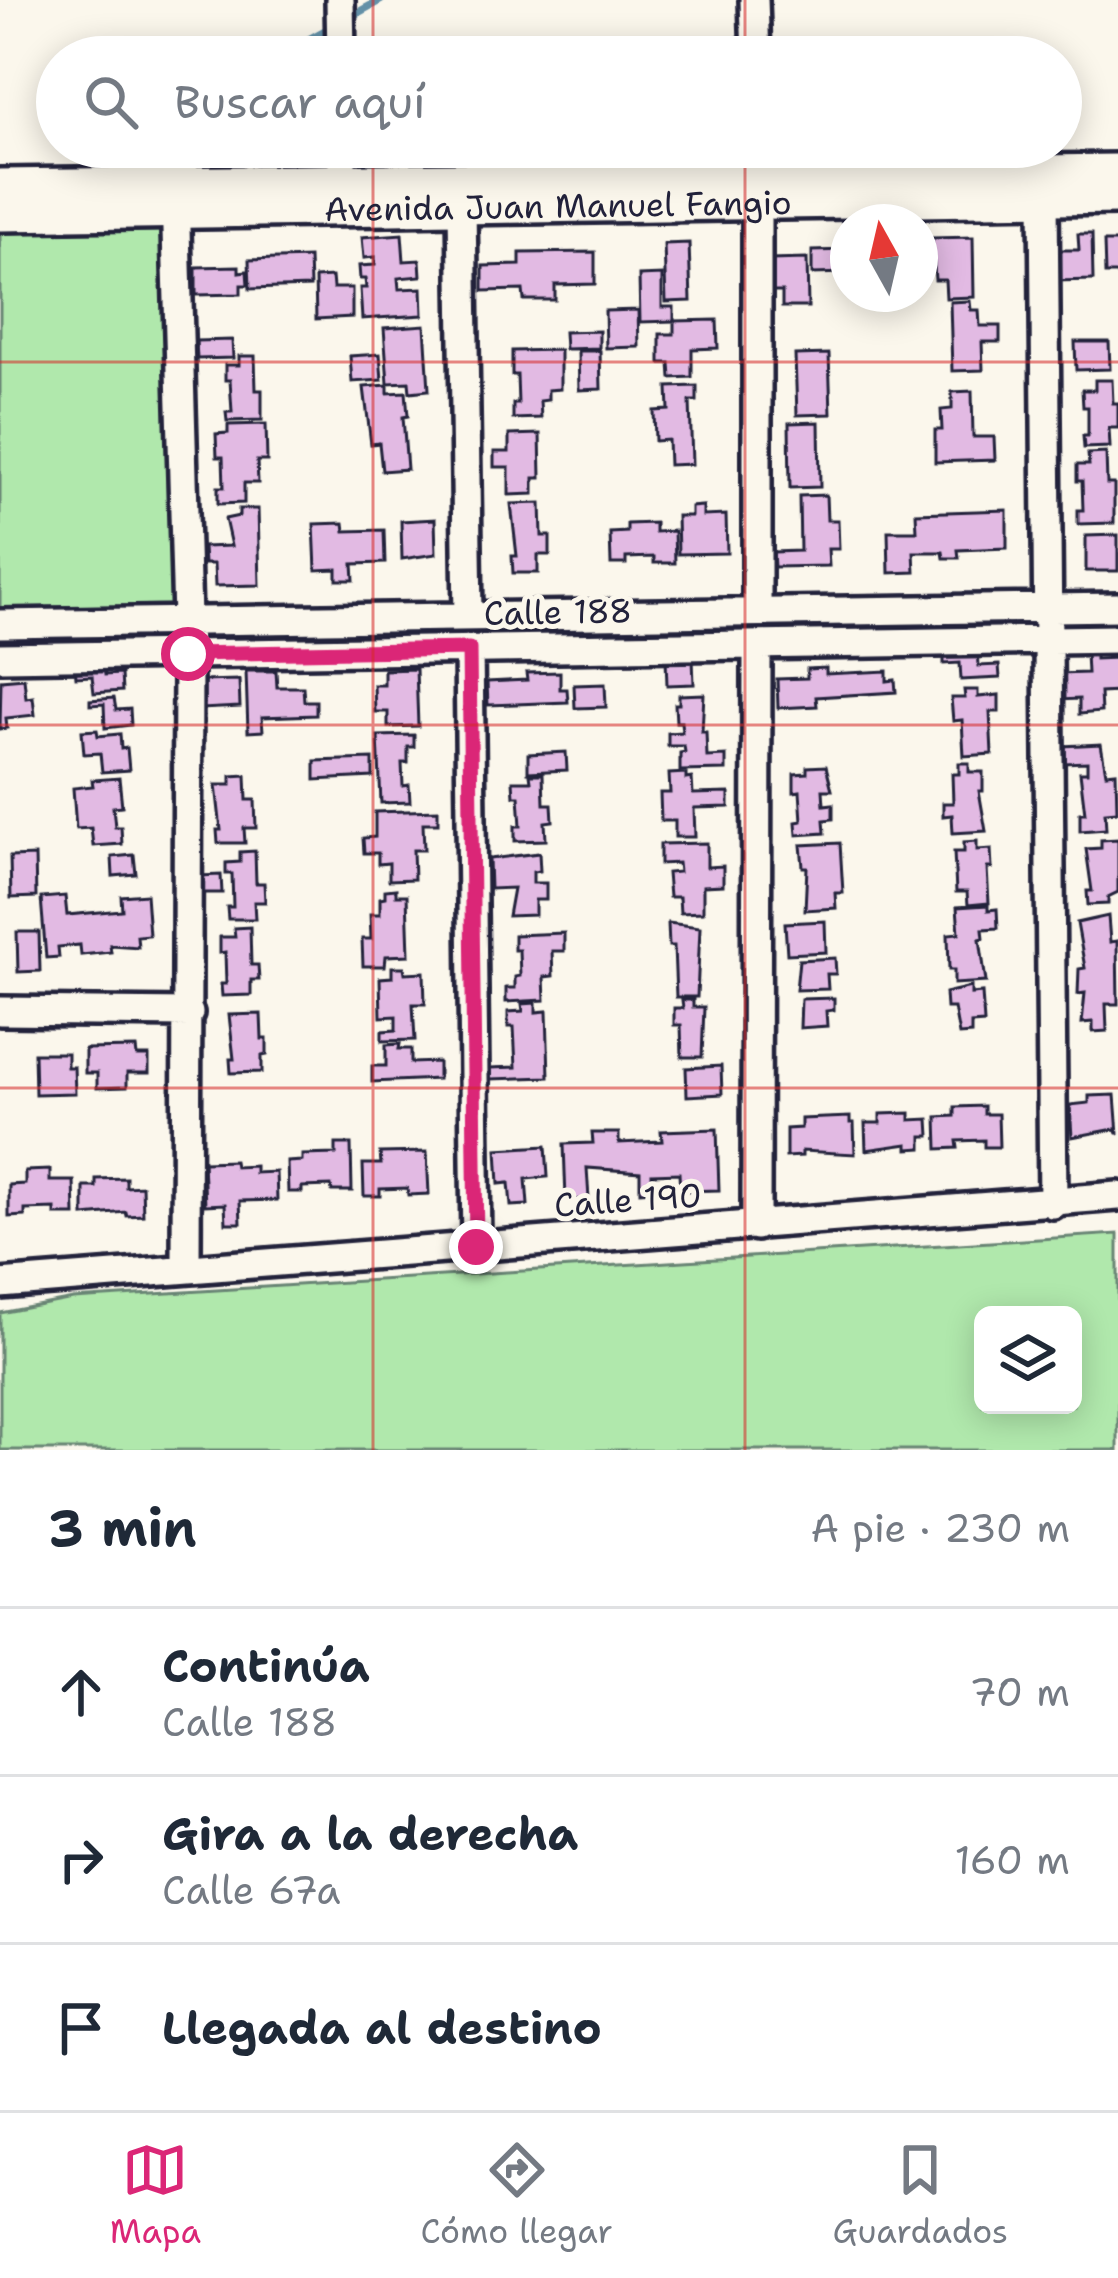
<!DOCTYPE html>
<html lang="es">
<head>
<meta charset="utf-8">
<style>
  body { margin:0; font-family:"Shantell Sans",sans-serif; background:#f6f6f7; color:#1f2937 }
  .controls { position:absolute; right:36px; bottom:36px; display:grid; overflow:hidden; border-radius:18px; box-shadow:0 6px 30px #0003 }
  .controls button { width:108px; height:108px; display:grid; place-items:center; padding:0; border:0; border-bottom:3px solid #e0e1e3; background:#fff; color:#1f2937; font:60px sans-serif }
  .compass { position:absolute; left:830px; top:204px; width:108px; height:108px; border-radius:50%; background:#fff; box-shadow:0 6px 30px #0003; rotate:352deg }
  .stop { position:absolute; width:36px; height:36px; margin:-27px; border:9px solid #db2777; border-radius:50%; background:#fff }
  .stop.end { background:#db2777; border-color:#fff; box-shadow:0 3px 12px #0008 }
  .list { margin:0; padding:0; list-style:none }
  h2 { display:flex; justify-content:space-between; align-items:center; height:156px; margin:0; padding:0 48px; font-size:51px }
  h2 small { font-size:39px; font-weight:400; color:#747a83 }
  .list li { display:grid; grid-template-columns:78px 1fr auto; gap:36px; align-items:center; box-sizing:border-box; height:168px; padding:0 48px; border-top:3px solid #e0e1e3 }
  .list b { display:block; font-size:45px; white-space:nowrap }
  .list p { margin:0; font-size:39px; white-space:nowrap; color:#747a83 }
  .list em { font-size:39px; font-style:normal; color:#747a83 }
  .icon { flex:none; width:66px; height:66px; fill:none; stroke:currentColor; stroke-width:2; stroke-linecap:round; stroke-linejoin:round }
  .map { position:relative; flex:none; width:1118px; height:1450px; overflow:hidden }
  .search { position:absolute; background:#fff; box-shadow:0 6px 30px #0003; left:36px; right:36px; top:36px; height:132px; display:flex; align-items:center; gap:30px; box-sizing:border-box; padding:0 42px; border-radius:66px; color:#747a83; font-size:45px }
  .sheet { height:660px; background:#fff }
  nav { display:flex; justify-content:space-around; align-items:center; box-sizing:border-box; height:168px; border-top:3px solid #e0e1e3; background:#fff; font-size:33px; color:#747a83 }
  nav a { display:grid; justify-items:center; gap:6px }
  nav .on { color:#db2777 }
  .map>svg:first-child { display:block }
</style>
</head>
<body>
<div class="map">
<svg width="1118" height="1450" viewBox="0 0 1118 1450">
  <rect width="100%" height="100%" fill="#fbf7ec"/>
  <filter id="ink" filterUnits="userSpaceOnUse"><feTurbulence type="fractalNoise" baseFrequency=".00833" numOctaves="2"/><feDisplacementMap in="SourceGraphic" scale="24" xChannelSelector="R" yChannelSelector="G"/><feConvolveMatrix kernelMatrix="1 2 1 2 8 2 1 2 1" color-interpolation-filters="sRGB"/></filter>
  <g filter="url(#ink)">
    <!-- green -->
    <path fill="#b0e8ac" stroke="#698574" stroke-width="3" fill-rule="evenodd" d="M167 230 173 605 0 608V233Z
      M1118 1234V1450H0V1313L73 1299ZM1073 1315V1405H983V1315Z"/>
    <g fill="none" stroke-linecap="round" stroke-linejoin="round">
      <!-- stream -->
      <path stroke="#6390a7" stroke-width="8" d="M348 18 381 0
        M288 57 293 48 335 25"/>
    </g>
    <!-- building -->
    <path fill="#e2bae3" stroke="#22223b" stroke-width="3" d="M402 234 404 261 420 260 421 276 398 278 399 289 422 288 423 315 362 319 360 288H366L365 279H360L359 266 375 265V257L364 258 362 237Z
      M1078 234H1092L1093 280 1056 281 1055 250H1079Z
      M973 237 974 297 946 298 945 280H935L932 238Z
      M1104 242H1118V274H1105Z
      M689 243 691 301 666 302 664 244Z
      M848 250V273L812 274V251Z
      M595 252V284L555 285V300H524L523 290 483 291V266L520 265V253Z
      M309 258 310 287 250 289 249 260Z
      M807 259 808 307H782V292H770L769 260Z
      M239 266V272L247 271 248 285H241V294L196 295V267Z
      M662 275V307H674V321L640 322 639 276Z
      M332 277 333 288H352V317L316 319 315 278Z
      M970 301 971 310H979L980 326H1000V342H982L983 370 952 371 950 302Z
      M638 310 639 347 606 348 605 311Z
      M717 320 718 348 692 349V377L671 378 670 363H660V334H674V321Z
      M425 325 429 390 410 392 409 382 388 383 384 328Z
      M599 331V348L565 349 564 332Z
      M232 340 233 358 197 359 196 341Z
      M1075 342H1109L1110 369 1076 370Z
      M560 350V389L548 390V400L540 401 541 418 513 419V404H518L517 375H512V351Z
      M578 351H600L601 389 579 390Z
      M380 354 382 380 352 382 350 356Z
      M829 354 831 414 797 415 795 355Z
      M239 356H255L256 390H262V420L227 421 226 412H232L230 380H225V365H239Z
      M1095 380H1112L1113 403H1118V428H1109L1110 447 1084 448 1083 436H1088V407H1083L1082 390H1095Z
      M388 385V393L406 392 408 416 403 417 407 469 382 471 379 443 371 444 364 387Z
      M697 386V401H690L692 464 669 465 668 440 655 441 654 411 669 410 668 387Z
      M972 391 973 437H994L995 460 935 462V430H942L941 410 952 409V392Z
      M819 422 820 487 790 488 789 423Z
      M266 424 267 461H257L258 483H244V503L218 504V487H224L223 457H217L216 434 228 433V425Z
      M540 434 541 478H534V494L509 495V467H494V452H509V435Z
      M1106 453 1107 484H1114V523L1078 524V510H1083L1082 481H1077V465H1089L1088 454Z
      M826 495 827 520H838L839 549H828L829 566 774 567 773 552 800 551 799 496Z
      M541 503 542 536H550V555H538V573H513L512 556H517L511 504Z
      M703 506V516L726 515 727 553 678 554 677 516H691V507Z
      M239 509H258L260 585 215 586 214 564H204L203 547 231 546 225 519 239 516Z
      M1007 510V548L958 550 959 558H944L943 552H914L915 572 889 573 888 531H917L916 513Z
      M435 519 436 554 402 559 401 521Z
      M344 523 345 531 384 530 385 563 353 564 354 580H337V569L316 570 314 524Z
      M655 523V532L674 531 675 563H654V557L626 558V564H611L610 533 627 532V524Z
      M1118 535V571H1086V536Z
      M978 649 979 666 999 665 1000 678 961 680 960 663 944 664V651Z
      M1095 652V659L1118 658V692L1100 693 1101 712 1079 714V699L1059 700 1058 674 1087 673 1086 653Z
      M693 658 694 684 667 685 666 659Z
      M104 664 105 675 121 674 122 691 94 693 92 676 76 677 75 666Z
      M826 668V674L887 671V681L895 680 896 692 816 697 817 706 778 708 777 679 807 678V669Z
      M416 669 418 726 388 727V712H375L374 685H384V670Z
      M246 671H276L277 687H303L304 701H316V715L262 717 263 731 248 732Z
      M560 672V689H567L568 702 488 705 487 682 527 680 526 673Z
      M24 678 26 698 33 697 35 715 6 718 7 728 0 729 1 680Z
      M239 680 240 707 201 709V681Z
      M605 684 606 707 575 708 574 685Z
      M964 690H978V697L999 695V712H990L992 754 964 756 962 720 953 721 951 698H965Z
      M704 694 702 732H706L707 757 726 756V770L680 771V753L685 752 684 746H668V733L682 732 681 722H676L675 704H679V695Z
      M114 698 116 710 130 709 131 725 105 728 104 704 90 705V700Z
      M97 730 98 736 120 734 121 749 127 748 129 770 102 772 100 753 84 754 82 731Z
      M414 735V747H408V763H402L403 786 409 785 410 802 381 803 378 736Z
      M1101 744 1106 773 1116 772 1117 811 1105 812 1106 829 1080 831V813H1085L1080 772H1087V762L1063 763 1062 746Z
      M566 752 567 770 528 772V754Z
      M373 759V777L315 780V761Z
      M959 763H969V772H983V791H979L986 831 953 833 952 815 943 816V803H953L952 774H959Z
      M826 766 832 790H823L824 805 833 804V819L824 820 825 833 797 835 796 822 802 821 800 791 794 792V774L807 773V767Z
      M686 773V779L692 778 693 794 729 793V807L694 808 695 837H675V821H661L660 793H670L669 774Z
      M530 774H543L544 804H552L553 821 545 822 546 840 515 841V826H521L519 796H514L513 781H531Z
      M246 775 247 800H255L256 828H244L245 843H218L217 830H221L216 785H231V776Z
      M119 778 122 806 113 807 115 827H121L122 844 93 846 91 828 76 829 73 788 93 786 92 780Z
      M438 810V823H423L424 850H413L414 879 389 880V863L378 864V853H364L363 838 375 837V812Z
      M1118 839V892L1108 897V904L1088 905 1087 891H1092L1086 849 1101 848V840Z
      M977 841V850L991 849 992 868H987L989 903 968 905 967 892H956L954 852H964V842Z
      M707 843V867L723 866V885L703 886V912L680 913 679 897H669L667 873 679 872 678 863 660 864V844Z
      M840 843 843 893H835L836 908 805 910 807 867H803L801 845Z
      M255 851 256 883H264L265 902H254L255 919H228L227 907H233L232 874H226V863L240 862V852Z
      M539 853 540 871 533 872V883H546V900H535V915L508 916 513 888 490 889 489 859Z
      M134 855 136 874 113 876 112 857Z
      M35 856 36 897 11 898 10 857Z
      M221 875 222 893H199V876Z
      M396 889V895H407L409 955 386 956 385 966H363L362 939H371L370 914H380V898L385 897V890Z
      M146 894 149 935 137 936 138 947 110 945 111 952 81 955 80 945 58 947 59 957 46 958 41 898 65 896 67 915 122 910 121 896Z
      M988 905V910L997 909 998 928 983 929 984 938 980 939 986 982 954 984V970H949L948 934 959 933 957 907Z
      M1108 916 1110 942 1117 941 1118 1004H1106L1107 1031 1093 1032V1022L1082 1023 1085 993 1078 994 1079 969 1085 968 1077 923Z
      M825 921 826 952 787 954 785 923Z
      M668 923 700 927 697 997H676L674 946H669Z
      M250 927 251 965H258L259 980H251V995L222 996 221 984H226L225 952 220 953V937H235L234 928Z
      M17 932H39L40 971 18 972Z
      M564 933V951H552L553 976 544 977 545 1000 506 1002V988H515V977L520 976 519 950H514V935Z
      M835 958 836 974H827L828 989 796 990 799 960Z
      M392 967H404L405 973 424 972 425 1004H413L415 1040 382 1041V1031L396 1030V1016L381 1017 380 978 392 977Z
      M971 987V994L982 993 984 1023 971 1024V1034L959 1035 954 1008H946L945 993Z
      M834 998V1010L826 1011 827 1026 800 1028 801 999Z
      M682 1000H693V1007H704L702 1057H682L681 1025H674V1008H683Z
      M536 1003V1012L547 1011 549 1077 490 1079V1068L516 1067 514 1027H508V1012L523 1011 522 1004Z
      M261 1014 262 1039H267V1055L262 1056V1072L231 1073 230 1059H234L229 1015Z
      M400 1044 399 1049H411V1063L438 1062V1079L372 1082V1066H386V1045Z
      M136 1048 137 1056H149V1073H127V1087L97 1088V1073H85V1049Z
      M34 1053H67V1067H74L75 1093 35 1094Z
      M721 1066 722 1094 687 1096 686 1068Z
      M1115 1095 1118 1134 1115 1129 1072 1137 1070 1105 1089 1103V1096Z
      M984 1106V1114H998L999 1147H984V1140L957 1141 958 1148 938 1149 937 1117 955 1116V1107Z
      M910 1113V1120L929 1119 930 1136H922V1148L908 1149V1144L866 1150 865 1123H880V1114Z
      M850 1117V1123H854L855 1154 802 1151V1156L786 1157V1129L801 1128V1119Z
      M717 1129 719 1190 680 1191 679 1173 652 1174 653 1190 640 1191V1172L587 1168 589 1199 566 1200 564 1144 593 1143 592 1133H619V1143L662 1141 661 1131Z
      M336 1144H351L352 1191H332L331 1186 302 1187V1192H288L287 1162 302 1161V1155L336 1154Z
      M546 1146 548 1177 526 1179 528 1205 511 1206 509 1183 499 1184 497 1149Z
      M427 1152 429 1194 408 1195 407 1188 380 1189V1196H364L363 1164H381L380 1153Z
      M234 1161 235 1167 255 1166V1173L276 1172 277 1200 240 1201 241 1223H226L225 1204 205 1205 203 1162Z
      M50 1170V1181H74L75 1215H55V1209L25 1210V1216L9 1217V1185L25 1184V1171Z
      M126 1178V1187L142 1186 143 1215 127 1216 126 1212 84 1216V1187H96V1179Z"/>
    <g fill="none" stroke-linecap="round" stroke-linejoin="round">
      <!-- minor casing -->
      <g stroke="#22223b" stroke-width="36">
        <path id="minor" d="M340 0 341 57
          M754 0 756 57
          M342 147V179
          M758 147V175
          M175 194 188 654 186 1269
          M1044 198 1053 1204
          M757 202V612
          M462 207 468 617
          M0 624 1118 607
          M469 649 476 1247
          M0 657 1118 639
          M0 1011 189 1013
          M756 1226 757 645
          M0 1284 1118 1196"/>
      </g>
      <!-- major casing -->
      <g stroke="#22223b" stroke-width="42">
        <g id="major">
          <path d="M0 186 1118 171"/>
          <path id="s1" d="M0 214 1118 197"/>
        </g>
      </g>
      <!-- minor -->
      <use href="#minor" stroke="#fbf7ec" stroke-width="27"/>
      <!-- major -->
      <use href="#major" stroke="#fbf7ec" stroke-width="33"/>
    </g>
  </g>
  <g fill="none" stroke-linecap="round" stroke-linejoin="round" filter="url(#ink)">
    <!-- route -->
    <path stroke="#db2777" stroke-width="15" d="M188 654 469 649 476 1247"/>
  </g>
  <!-- grid -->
  <path fill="none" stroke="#d62828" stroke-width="3" stroke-opacity="0.55" d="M373 0V57M745 0V57M373 147V1450M745 147V1450M0 362H1118M0 725H1118M0 1088H1118"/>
  <g text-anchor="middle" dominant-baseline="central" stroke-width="10" stroke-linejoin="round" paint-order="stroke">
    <!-- street labels -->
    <g font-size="33" fill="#22223b" stroke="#fbf7ec">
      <text stroke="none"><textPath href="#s1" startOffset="558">Avenida Juan Manuel Fangio</textPath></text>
      <text transform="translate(558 612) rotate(-1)">Calle 188</text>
      <text transform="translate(628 1200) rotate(-4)">Calle 190</text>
    </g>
  </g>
</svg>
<div class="controls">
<button><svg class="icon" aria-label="layers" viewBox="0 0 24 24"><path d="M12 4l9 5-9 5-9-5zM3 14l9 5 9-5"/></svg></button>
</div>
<svg class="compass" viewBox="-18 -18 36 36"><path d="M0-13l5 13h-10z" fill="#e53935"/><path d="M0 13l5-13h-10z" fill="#747a83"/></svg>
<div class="stop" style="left:188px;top:654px"></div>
<div class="stop end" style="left:476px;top:1247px"></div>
<div class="search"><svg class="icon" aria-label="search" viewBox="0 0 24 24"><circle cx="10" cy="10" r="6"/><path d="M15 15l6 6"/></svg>Buscar aquí</div>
</div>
<section class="sheet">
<h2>3 min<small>A pie · 230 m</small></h2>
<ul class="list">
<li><svg class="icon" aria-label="ahead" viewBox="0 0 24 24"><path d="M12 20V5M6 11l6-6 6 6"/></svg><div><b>Continúa</b><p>Calle 188</p></div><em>70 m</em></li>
<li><svg class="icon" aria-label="right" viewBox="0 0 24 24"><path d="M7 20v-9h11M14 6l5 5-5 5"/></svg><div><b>Gira a la derecha</b><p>Calle 67a</p></div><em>160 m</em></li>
<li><svg class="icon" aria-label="arrive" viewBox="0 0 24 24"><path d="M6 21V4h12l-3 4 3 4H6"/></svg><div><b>Llegada al destino</b></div></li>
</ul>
</section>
<nav>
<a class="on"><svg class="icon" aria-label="map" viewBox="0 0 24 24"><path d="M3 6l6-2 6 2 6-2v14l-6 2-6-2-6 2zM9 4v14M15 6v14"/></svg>Mapa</a>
<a><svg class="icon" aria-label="directions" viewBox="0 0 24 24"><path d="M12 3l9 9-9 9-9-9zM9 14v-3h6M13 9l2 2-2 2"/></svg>Cómo llegar</a>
<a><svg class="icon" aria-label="saved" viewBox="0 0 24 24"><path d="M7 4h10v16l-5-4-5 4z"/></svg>Guardados</a>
</nav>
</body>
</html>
